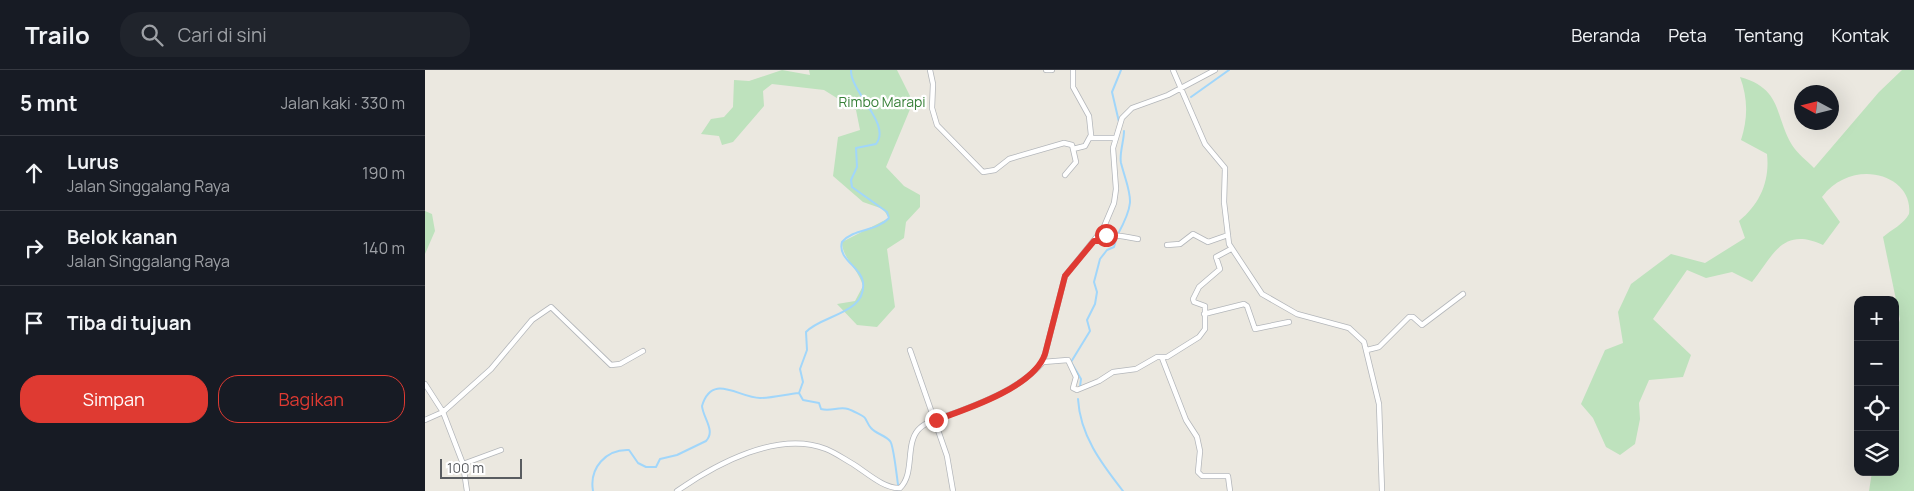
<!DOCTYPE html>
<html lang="id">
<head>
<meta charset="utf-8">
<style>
  body { margin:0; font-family:Manrope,sans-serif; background:#20242c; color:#f1f3f6 }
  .controls { position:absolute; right:15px; bottom:15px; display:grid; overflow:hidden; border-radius:10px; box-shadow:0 5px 20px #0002 }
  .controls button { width:45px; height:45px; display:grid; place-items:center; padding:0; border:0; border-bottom:1px solid #363941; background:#171b24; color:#f1f3f6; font:25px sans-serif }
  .compass { position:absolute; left:1369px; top:15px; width:45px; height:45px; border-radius:50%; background:#171b24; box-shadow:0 5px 20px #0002; rotate:277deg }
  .scale { position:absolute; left:15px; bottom:12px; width:82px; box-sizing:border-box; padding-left:5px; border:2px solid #595c60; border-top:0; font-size:14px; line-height:18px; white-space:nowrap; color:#595c60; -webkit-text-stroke:4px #fff; paint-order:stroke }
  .stop { position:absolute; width:15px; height:15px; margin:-11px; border:4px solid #df3a32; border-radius:50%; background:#fff }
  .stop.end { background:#df3a32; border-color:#fff; box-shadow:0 1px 5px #0008 }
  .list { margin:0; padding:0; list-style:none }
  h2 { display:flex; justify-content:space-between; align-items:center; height:65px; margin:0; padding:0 20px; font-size:21px }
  h2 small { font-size:16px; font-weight:400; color:#9ea1a6 }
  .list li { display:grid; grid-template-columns:32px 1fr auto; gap:15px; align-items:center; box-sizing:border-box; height:75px; padding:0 20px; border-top:1px solid #363941 }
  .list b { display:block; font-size:19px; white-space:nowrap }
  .list p { margin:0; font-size:16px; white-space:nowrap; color:#9ea1a6 }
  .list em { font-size:16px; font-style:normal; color:#9ea1a6 }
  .actions { display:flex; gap:10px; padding:15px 20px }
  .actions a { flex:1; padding:11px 0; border:1px solid #df3a32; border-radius:20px; text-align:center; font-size:18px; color:#df3a32 }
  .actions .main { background:#df3a32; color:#fff }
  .icon { flex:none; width:28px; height:28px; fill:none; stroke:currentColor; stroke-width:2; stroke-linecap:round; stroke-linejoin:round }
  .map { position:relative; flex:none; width:1489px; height:421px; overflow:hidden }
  header { display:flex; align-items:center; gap:30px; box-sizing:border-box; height:70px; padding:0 25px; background:#171b24; border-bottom:1px solid #363941 }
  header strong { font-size:24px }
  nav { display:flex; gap:28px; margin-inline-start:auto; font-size:18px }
  .search { width:350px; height:45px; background:#20242c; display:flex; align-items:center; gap:12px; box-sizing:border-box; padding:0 18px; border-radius:20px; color:#9ea1a6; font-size:19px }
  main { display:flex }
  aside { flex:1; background:#171b24 }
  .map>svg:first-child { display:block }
</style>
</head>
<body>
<header>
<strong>Trailo</strong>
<div class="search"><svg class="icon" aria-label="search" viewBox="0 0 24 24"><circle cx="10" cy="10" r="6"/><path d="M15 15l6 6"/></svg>Cari di sini</div>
<nav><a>Beranda</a><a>Peta</a><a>Tentang</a><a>Kontak</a></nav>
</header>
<main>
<aside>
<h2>5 mnt<small>Jalan kaki · 330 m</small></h2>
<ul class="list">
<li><svg class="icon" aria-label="ahead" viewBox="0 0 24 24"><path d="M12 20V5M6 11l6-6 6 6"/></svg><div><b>Lurus</b><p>Jalan Singgalang Raya</p></div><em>190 m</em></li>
<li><svg class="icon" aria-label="right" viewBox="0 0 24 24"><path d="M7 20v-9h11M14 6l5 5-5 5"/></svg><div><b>Belok kanan</b><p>Jalan Singgalang Raya</p></div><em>140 m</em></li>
<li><svg class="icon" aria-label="arrive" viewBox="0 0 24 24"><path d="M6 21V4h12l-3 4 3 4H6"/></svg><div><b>Tiba di tujuan</b></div></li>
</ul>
<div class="actions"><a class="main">Simpan</a><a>Bagikan</a></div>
</aside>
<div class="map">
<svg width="1489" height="421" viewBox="0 0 1489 421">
  <rect width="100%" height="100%" fill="#ebe8e0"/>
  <!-- green -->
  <path fill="#bee2bd" d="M357 0 385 5 384 0H472L488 32 461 97 479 116 495 125V137L481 152 479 168 462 179 470 237 452 257 432 255 412 234 430 231 438 216C433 198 417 188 417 172L464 148 458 139 438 132 408 106 413 67 435 60 431 40 399 20 347 14 338 21 339 36 308 72 297 75 294 66 276 64 286 49 299 47 308 37 309 10 324 11Z
    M1477 0H1489V421H1444L1447 402H1470V265L1475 249 1458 167C1466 160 1479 154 1484 144 1489 105 1428 86 1397 127L1415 152 1398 175C1357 156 1348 186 1327 212L1307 202 1281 208 1262 200 1228 249 1266 285 1258 307 1224 310 1214 333 1215 349 1210 374 1195 385 1181 377 1168 348 1156 334 1180 280 1198 273 1193 242 1206 214 1246 184 1280 193 1320 168 1314 151C1335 134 1345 111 1342 84L1316 70C1323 48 1323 28 1315 7 1358 19 1349 45 1367 75 1372 83 1382 91 1389 98L1454 22Z
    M0 141 7 144 10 161 0 184Z"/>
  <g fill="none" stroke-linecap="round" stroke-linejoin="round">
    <!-- stream -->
    <path stroke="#a1d6fa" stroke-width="2" d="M426 0C425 22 467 54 451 74L431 78 432 97 426 110 427 117 462 142 464 148C451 162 429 158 417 172 412 189 436 197 438 212 442 244 396 245 381 262L382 280 375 299 378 312 374 323 378 330 394 333 396 339C406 342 414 336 423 339 426 340 439 346 440 348 442 351 443 355 446 358 451 364 460 365 465 371 469 375 472 411 474 421
      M766 27 804 0
      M694 52 687 22 696 0
      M693 164C712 129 705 127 696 93 694 84 699 71 699 61
      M655 317 656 309 646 292 665 261 662 250 670 234 672 222 669 212 675 189 682 180 689 177 692 166
      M653 329C655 365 676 393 698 421
      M168 421C164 398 181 379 204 380L213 393 221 397H231L235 389 252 385 281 371C291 361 278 348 277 336 287 302 314 328 335 328 348 328 362 324 374 323"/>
    <!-- minor casing -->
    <g stroke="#b3b6ba" stroke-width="6">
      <path id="minor" d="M505 0 508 14 507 38 512 55 558 102 570 100 584 89 639 73 647 75 648 79
        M621 0H627
        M748 0 780 74 800 98 799 132 804 174 837 224 872 244 924 258 939 272 954 334 957 421
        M665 68H690
        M640 105 651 92 648 79 660 76 666 65 664 46 648 17V0
        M669 171H674C687 161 698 167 713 169
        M742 175 755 174 768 164 783 172 803 165
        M779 244 819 234 822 236 830 259 864 252
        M485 280 522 386 528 421
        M942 280 954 277 984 247H988L997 255 1038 224
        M737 288 761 350 772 367 775 381 773 402 777 406H803L805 421
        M618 292 643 290 651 307 648 318 652 320 674 311 688 302 711 299 732 287H742L774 267 780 259V236L769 232 768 229 774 217 795 199 791 187 806 179
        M0 314 18 342 66 299 107 250 126 237 186 295 195 294 218 281
        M0 350 18 342 38 394 42 421
        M38 394 76 380
        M252 421C291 394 353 360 401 379 411 383 419 389 428 394 441 402 459 419 475 418 490 404 480 375 493 360 503 349 523 346 535 341 564 330 598 316 618 292L640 206 678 159 689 133 691 119 688 78 697 48 707 38 743 25 790 0"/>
    </g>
    <!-- minor -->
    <use href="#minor" stroke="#fff" stroke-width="4.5"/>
  </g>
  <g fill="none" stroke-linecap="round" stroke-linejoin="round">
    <!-- route -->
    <path stroke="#df3a32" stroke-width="6" d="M511 350C542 339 609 317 620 284L640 206 669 171H674L681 165"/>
  </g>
  <g text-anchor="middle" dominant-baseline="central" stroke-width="4.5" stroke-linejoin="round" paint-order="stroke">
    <!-- park labels -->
    <g font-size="14" fill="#388039" stroke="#fff">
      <text x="457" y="31">Rimbo Marapi</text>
    </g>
  </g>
</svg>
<div class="controls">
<button>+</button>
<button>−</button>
<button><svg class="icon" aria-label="locate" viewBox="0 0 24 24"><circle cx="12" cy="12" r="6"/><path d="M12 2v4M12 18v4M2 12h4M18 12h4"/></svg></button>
<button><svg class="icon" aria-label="layers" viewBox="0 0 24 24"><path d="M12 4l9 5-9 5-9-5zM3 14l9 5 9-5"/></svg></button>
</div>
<svg class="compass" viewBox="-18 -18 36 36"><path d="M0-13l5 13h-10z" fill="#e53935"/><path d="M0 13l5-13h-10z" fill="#9ea1a6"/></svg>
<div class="scale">100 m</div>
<div class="stop" style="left:681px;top:165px"></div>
<div class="stop end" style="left:511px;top:350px"></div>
</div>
</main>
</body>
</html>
